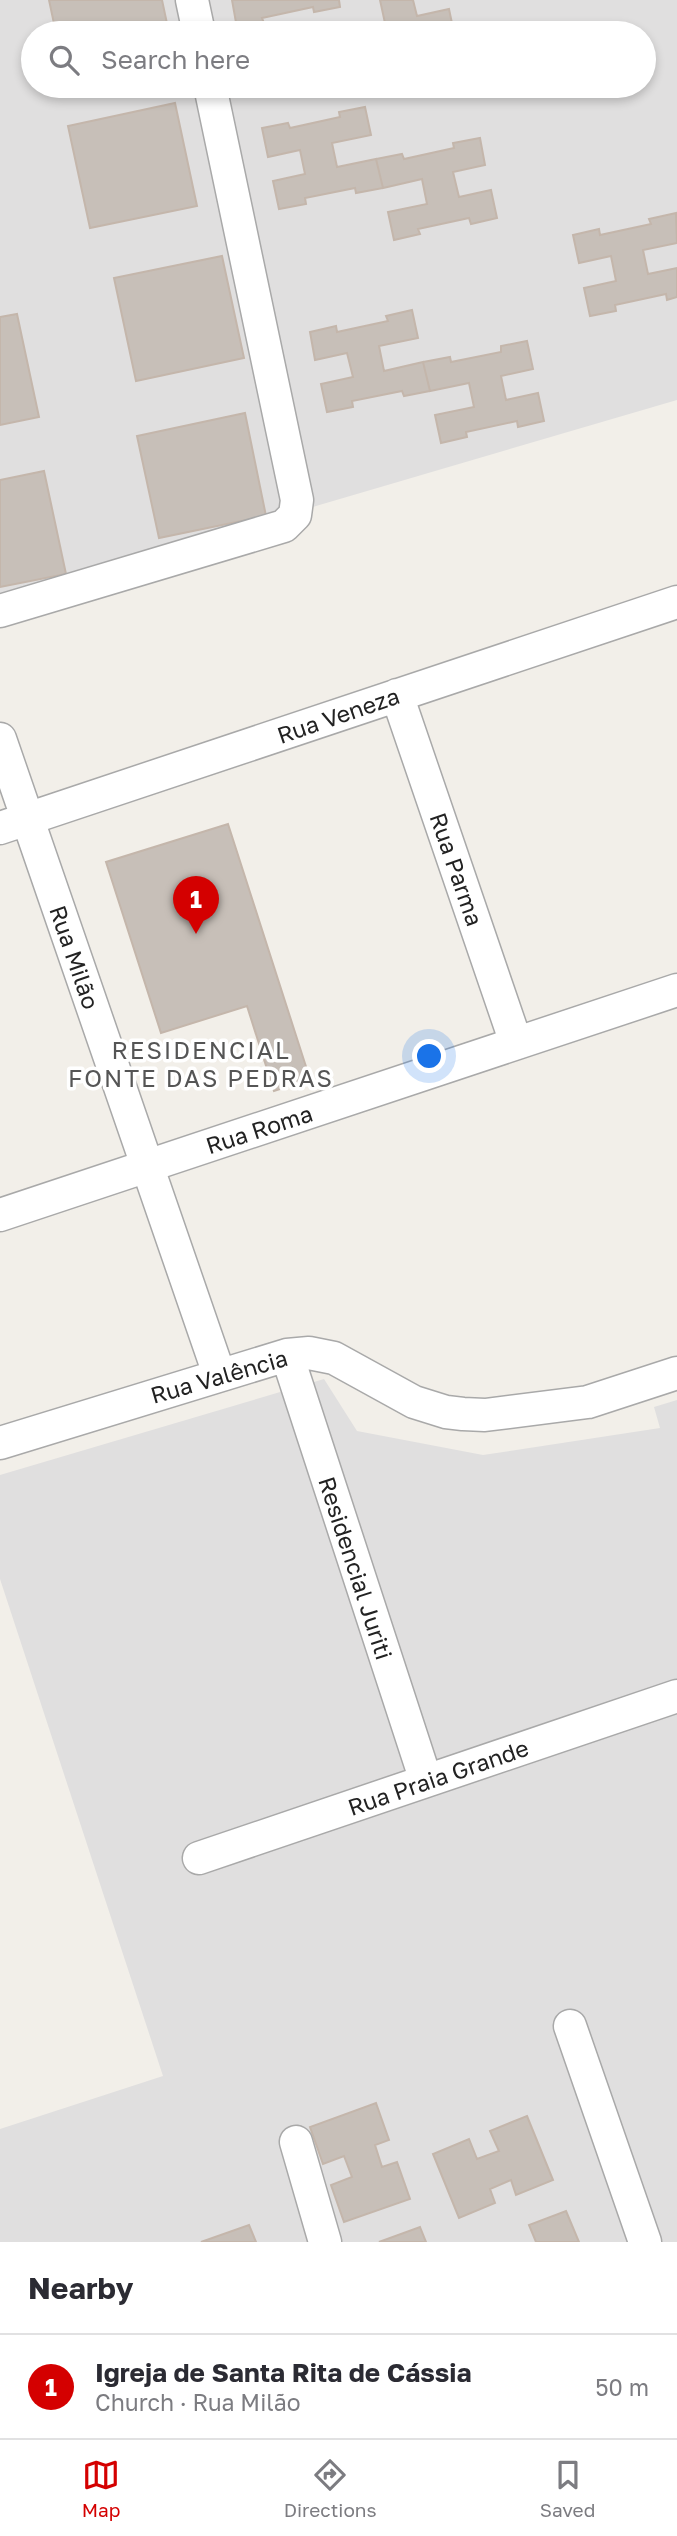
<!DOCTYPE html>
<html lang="en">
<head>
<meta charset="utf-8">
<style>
  body { margin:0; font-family:"Golos Text",sans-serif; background:#f2f2f3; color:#2b2b33 }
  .you { position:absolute; left:430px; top:1057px; width:24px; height:24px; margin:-18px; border:5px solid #fff; border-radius:50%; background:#1a73e8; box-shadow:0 0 0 10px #1a73e833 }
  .badge { display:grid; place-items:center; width:46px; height:46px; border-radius:50%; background:#d40000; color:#fff; font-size:23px; font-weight:700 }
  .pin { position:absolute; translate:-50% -58px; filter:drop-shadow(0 2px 4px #0008) }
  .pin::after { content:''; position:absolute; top:37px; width:24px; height:21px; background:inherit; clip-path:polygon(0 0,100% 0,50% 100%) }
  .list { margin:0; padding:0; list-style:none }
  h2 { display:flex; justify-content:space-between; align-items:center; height:91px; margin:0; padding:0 28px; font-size:30px }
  h2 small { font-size:23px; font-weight:400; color:#7c7c81 }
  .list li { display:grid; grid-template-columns:46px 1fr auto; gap:21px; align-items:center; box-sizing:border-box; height:105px; padding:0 28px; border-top:2px solid #e1e1e2 }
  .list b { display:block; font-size:26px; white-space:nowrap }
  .list p { margin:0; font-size:23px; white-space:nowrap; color:#7c7c81 }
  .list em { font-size:23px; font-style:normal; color:#7c7c81 }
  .icon { flex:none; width:38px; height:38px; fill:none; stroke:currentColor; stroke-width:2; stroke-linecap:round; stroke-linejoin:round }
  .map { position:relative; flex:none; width:677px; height:2242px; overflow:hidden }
  .search { position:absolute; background:#fff; box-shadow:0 4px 10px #0003; left:21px; right:21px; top:21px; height:77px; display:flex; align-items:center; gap:18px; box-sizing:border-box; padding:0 24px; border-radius:38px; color:#7c7c81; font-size:26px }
  .sheet { height:196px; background:#fff }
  nav { display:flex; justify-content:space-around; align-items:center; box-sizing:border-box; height:98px; border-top:2px solid #e1e1e2; background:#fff; font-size:19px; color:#7c7c81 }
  nav a { display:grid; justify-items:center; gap:4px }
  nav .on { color:#d40000 }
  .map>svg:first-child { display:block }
</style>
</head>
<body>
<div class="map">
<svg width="677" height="2242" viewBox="0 0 677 2242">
  <rect width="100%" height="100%" fill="#f2efe9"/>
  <!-- residential -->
  <path fill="#e0dfdf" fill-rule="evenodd" d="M0 0H677V400L316 506 0 623ZM33 33H644V86H33Z
    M324 1379 357 1431 483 1455 660 1428 654 1407 677 1400V2242H0V2129L163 2076 0 1579V1475Z"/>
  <!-- building -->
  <path fill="#c7bfb8" stroke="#c4b6ab" stroke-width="2" d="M49 0H162L169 33H56Z
    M232 0H339L340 7 314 12 313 7 262 18 264 23 237 28Z
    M380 0H413L417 16 449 9 454 33H346L345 31 385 23Z
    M175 103 197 206 90 228 68 126Z
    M365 107 371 135 332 143 337 167 376 159 383 188 356 193 355 188 305 198 306 204 279 209 273 181 305 174 300 150 268 157 262 128 288 123 290 128 340 117 339 112Z
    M480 138 485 165 453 172 459 197 491 190 497 218 471 224 469 218 418 229 420 234 394 240 388 212 427 204 422 179 383 188 376 159 402 154 404 159 454 148 453 143Z
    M676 213 677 243 643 250 648 274 677 268V297L667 300 666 294 615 305 616 311 590 316 584 288 616 281 611 256 579 263 573 235 599 229 600 235 651 224 649 219Z
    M222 256 244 358 136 381 114 278Z
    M412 310 418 338 379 346 384 371 423 362 430 391 404 396 402 391 352 401 353 407 327 412 321 384 353 377 347 353 315 360 310 332 336 326 337 332 388 321 386 316Z
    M17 314 39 417 0 425V317Z
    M527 341 533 369 501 376 506 400 538 393 544 421 518 427 517 421 466 432 467 437 441 443 435 415 474 407 469 383 430 391 423 362 450 357 451 362 501 352V346Z
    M245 413 266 516 159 538 137 436Z
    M44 471 66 574 0 587V480Z
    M228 824 310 1079 274 1091 247 1006 161 1033 106 862Z
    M376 2103 389 2140 375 2145 382 2167 397 2162 410 2199 344 2222 331 2185 352 2177 344 2156 323 2164 310 2127Z
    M527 2116 553 2180 516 2195 511 2180 490 2189 495 2203 459 2218 433 2154 469 2139 477 2159 499 2151 490 2131Z
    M566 2211 579 2242H536L529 2225Z
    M249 2225 256 2242H201Z
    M420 2227 426 2242H379Z"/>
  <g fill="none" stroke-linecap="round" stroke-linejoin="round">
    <!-- minor casing -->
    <g stroke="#a9a9a9" stroke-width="35">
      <path id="minor" d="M192 0 199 33
        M0 611 284 526 295 515 297 500 210 86
        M397 695 516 1043
        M0 739 219 1374
        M0 828 677 602
        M0 1215 677 990
        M287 1355 426 1781
        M0 1443 287 1355 309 1353 334 1358 414 1402 446 1412 463 1414 485 1415 588 1402 677 1373
        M199 1858 677 1696
        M570 2026 645 2242
        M296 2142 325 2242"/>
    </g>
    <!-- minor -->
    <use href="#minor" stroke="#fff" stroke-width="32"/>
  </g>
  <g text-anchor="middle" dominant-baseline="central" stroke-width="7" stroke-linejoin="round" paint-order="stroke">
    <!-- street labels -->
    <g font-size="23" fill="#222" stroke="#fff">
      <text transform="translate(338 715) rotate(-19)">Rua Veneza</text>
      <text transform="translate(457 869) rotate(71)">Rua Parma</text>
      <text transform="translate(75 957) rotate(71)">Rua Milão</text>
      <text transform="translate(259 1129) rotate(-18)">Rua Roma</text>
      <text transform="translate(219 1376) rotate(-16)">Rua Valência</text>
      <text transform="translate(356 1568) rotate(72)">Residencial Juriti</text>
      <text transform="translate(438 1777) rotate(-19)">Rua Praia Grande</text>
    </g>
    <!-- neighbourhood labels -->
    <g font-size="24" letter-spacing="2" fill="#555" stroke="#fff">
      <text x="201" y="1049">RESIDENCIAL<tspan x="201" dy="28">FONTE DAS PEDRAS</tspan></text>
    </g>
  </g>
</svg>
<div class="you"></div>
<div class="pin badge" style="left:196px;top:934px">1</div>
<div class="search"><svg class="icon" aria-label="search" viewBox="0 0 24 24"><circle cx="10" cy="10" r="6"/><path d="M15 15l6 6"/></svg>Search here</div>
</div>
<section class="sheet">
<h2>Nearby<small></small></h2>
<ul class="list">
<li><span class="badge">1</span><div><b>Igreja de Santa Rita de Cássia</b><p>Church · Rua Milão</p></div><em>50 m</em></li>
</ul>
</section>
<nav>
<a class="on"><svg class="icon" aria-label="map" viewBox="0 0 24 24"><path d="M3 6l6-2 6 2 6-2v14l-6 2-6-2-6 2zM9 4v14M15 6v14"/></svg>Map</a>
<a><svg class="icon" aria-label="directions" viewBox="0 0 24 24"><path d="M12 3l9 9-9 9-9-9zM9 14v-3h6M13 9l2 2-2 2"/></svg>Directions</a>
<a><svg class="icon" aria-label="saved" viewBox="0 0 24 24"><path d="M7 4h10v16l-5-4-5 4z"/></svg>Saved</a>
</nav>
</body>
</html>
